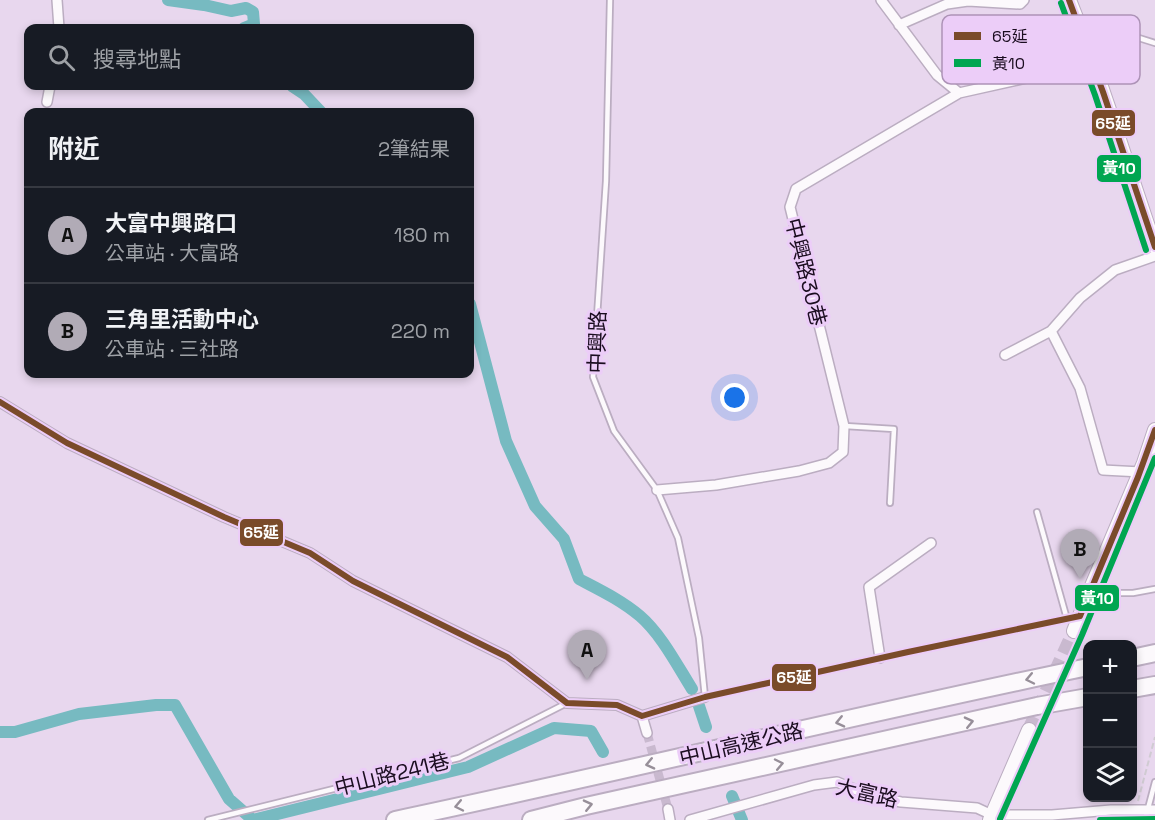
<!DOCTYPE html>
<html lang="zh-TW">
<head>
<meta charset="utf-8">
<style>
  body { margin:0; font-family:"Space Grotesk","Noto Sans TC",sans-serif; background:#20242c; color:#f1f3f6 }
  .controls { position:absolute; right:18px; bottom:18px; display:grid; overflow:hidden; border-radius:12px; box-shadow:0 3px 9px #0003 }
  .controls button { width:54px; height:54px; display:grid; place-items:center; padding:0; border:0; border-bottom:2px solid #363941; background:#171b24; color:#f1f3f6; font:30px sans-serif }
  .you { position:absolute; left:735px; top:398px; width:21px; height:21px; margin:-15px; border:4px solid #fff; border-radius:50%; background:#1a73e8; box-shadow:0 0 0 9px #1a73e833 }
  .badge { display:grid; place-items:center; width:39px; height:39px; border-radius:50%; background:#b1abb6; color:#111; font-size:20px; font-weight:700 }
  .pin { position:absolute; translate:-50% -50px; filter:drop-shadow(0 2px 3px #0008) }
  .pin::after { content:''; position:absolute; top:32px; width:21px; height:18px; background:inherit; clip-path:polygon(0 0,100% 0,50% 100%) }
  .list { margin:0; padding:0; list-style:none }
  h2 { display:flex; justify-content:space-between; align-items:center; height:78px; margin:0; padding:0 24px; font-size:26px }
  h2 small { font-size:20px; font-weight:400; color:#9ea1a6 }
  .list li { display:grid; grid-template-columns:39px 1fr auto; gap:18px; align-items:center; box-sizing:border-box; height:96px; padding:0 24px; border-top:2px solid #363941 }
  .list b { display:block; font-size:22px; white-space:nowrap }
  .list p { margin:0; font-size:20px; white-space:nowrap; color:#9ea1a6 }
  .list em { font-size:20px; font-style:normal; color:#9ea1a6 }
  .icon { flex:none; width:33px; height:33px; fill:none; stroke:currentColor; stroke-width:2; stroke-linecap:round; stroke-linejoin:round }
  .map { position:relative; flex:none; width:1155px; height:820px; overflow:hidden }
  .search { position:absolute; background:#171b24; box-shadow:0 3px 9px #0003; left:24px; top:24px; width:450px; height:66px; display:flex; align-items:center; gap:15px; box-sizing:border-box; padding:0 21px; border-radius:12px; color:#9ea1a6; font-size:22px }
  .panel { position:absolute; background:#171b24; box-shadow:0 3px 9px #0003; left:24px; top:108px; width:450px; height:270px; border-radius:12px }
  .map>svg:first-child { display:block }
</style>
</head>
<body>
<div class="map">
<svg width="1155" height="820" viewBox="0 0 1155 820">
  <rect width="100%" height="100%" fill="#e8d7ee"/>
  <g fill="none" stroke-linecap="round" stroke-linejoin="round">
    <!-- canal -->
    <path stroke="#77bac1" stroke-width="12" d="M168 0 204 5 231 11 246 8 253 12 254 24 244 28
      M292 86 304 94 321 112
      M470 304 506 441 535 506 564 539 579 579C600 590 621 600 640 616 661 634 677 665 692 689
      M699 706 706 727
      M0 732H15L79 714 156 705H175L229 799 253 820 468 767 554 728 591 731 603 752
      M732 796 742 820"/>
    <!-- street-tunnel -->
    <path stroke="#c9b9cf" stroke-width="9" stroke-dasharray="9 4.5" stroke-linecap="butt" d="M647 733 668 809"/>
    <!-- secondary-tunnel -->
    <path stroke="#c9b9cf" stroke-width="14" stroke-dasharray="14 7" stroke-linecap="butt" d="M1029 730 1074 631"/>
    <!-- lane casing -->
    <g stroke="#bbadc1" stroke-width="8">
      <path id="lane" d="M610 0 606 181 593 377 614 431 657 490 678 538 699 638 705 697 908 652 1076 617
        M1087 40 1106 34 1139 38 1155 43
        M845 426 894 429 890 503
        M1037 512 1067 619
        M1091 593H1133L1155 589
        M208 820 459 758 567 703
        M1145 820 1155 782"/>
    </g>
    <!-- street casing -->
    <g stroke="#bbadc1" stroke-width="12">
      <path id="street" d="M57 0 59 28
        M881 0 937 75 959 93
        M899 25 947 4 968 1 1020 4 1024 0
        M47 102 50 86
        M1051 331 1080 298 1115 270 1155 256
        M1005 355 1051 331 1080 388 1103 470 1141 472
        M0 402 67 443 224 517 310 553 353 581 507 657 567 703 617 705 642 716 705 697
        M657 490 716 485 799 471 829 463 843 452 844 426 790 207 796 189 959 93 1093 63
        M880 658 869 587 931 543
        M642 716 647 733
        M668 809 670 820
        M690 820 814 785 837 782 871 796 901 802 977 808 992 815H1052L1111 810H1155"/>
    </g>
    <!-- secondary casing -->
    <g stroke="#bbadc1" stroke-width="16">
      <path id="secondary" d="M1069 0C1102 81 1126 164 1155 247
        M1074 631 1089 593 1144 463 1155 430
        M990 820 1029 730"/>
    </g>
    <!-- highway casing -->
    <g stroke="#bbadc1" stroke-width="20">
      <path id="highway" d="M1132 658 1155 653
        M1132 689 1155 685
        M395 820C626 771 856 715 1088 667
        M531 820 586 806 1037 706 1088 697"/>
    </g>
    <!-- path -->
    <path stroke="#d0cbd2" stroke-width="2" stroke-dasharray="6 3" stroke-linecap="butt" d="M1138 801 1155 737"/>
    <!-- lane -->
    <use href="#lane" stroke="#fcf9fc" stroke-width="4.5"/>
    <!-- street -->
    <use href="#street" stroke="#fcf9fc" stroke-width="9"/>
    <!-- secondary -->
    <use href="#secondary" stroke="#fcf9fc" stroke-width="14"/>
    <!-- highway -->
    <use href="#highway" stroke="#fcf9fc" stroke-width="16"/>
    <!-- bus-1 casing -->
    <g stroke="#eccdf8" stroke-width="10">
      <path id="bus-1" d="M1069 0 1103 92 1155 247
        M0 402 67 443 224 517 310 553 353 581 507 657 567 703 617 705 642 716 705 697 908 652 1080 616
        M1080 616 1138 477 1155 430"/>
    </g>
    <!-- bus-2 casing -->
    <g stroke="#eccdf8" stroke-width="10">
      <path id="bus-2" d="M1061 3 1095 95 1146 250
        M1000 819 1082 635 1155 458
        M1100 820 1155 819"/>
    </g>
    <!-- bus-1 -->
    <use href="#bus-1" stroke="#7a4b2a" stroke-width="6"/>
    <!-- bus-2 -->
    <use href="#bus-2" stroke="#00a651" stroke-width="6"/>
  </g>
  <!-- one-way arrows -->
  <defs><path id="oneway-chevron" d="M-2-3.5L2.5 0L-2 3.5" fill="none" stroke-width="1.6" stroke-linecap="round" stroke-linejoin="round" transform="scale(1.5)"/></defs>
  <g stroke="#978f99">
    <use href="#oneway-chevron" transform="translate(1030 679) rotate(168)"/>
    <use href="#oneway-chevron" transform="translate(840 722) rotate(167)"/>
    <use href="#oneway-chevron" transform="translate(969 722) rotate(-13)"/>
    <use href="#oneway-chevron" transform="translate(650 764) rotate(167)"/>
    <use href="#oneway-chevron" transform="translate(779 764) rotate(-12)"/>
    <use href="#oneway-chevron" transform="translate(588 805) rotate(-13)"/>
    <use href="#oneway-chevron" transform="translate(459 806) rotate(168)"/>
  </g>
  <g text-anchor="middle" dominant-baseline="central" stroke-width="6" stroke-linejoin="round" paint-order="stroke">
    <!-- street labels -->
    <g font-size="21" fill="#1b0d20" stroke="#eccdf8">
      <text transform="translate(806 272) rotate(76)">中興路30巷</text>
      <text transform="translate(597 342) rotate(-88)">中興路</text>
      <text transform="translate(741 744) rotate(-13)">中山高速公路</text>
      <text transform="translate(392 774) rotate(-14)">中山路241巷</text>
      <text transform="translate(867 793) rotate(13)">大富路</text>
    </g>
  </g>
  <!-- legend -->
  <rect x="942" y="15" width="198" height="69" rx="9" fill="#eccdf8" stroke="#ad93b7" stroke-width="1.5"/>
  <rect x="954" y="32" width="27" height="8" fill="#7a4b2a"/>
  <rect x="954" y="59" width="27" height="8" fill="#00a651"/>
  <g font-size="16" fill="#1b0d20">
    <text x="992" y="42">65延</text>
    <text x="992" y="69">黃10</text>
  </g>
  <g stroke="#eccdf8" stroke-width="2">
    <rect x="1091" y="109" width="45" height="28" rx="6" fill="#7a4b2a"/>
    <rect x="1096" y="154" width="46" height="29" rx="6" fill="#00a651"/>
    <rect x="239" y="518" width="45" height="29" rx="6" fill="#7a4b2a"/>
    <rect x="1074" y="584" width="46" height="28" rx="6" fill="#00a651"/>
    <rect x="771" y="663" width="46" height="29" rx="6" fill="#7a4b2a"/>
  </g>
  <g font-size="16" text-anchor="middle" font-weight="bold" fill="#fff">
    <text x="1113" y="129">65延</text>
    <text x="1119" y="174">黃10</text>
    <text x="261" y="538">65延</text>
    <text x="1097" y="604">黃10</text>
    <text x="794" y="683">65延</text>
  </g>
</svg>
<div class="controls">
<button>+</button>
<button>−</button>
<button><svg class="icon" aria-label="layers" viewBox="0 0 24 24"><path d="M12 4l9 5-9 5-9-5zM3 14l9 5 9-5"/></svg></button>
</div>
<div class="you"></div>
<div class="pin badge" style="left:587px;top:680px">A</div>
<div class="pin badge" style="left:1080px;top:579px">B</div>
<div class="search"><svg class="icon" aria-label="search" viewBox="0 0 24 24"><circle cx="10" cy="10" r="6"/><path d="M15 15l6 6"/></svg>搜尋地點</div>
<section class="panel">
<h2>附近<small>2筆結果</small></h2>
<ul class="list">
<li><span class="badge">A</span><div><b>大富中興路口</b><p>公車站 · 大富路</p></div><em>180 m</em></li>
<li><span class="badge">B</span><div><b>三角里活動中心</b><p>公車站 · 三社路</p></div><em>220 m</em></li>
</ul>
</section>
</div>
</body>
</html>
